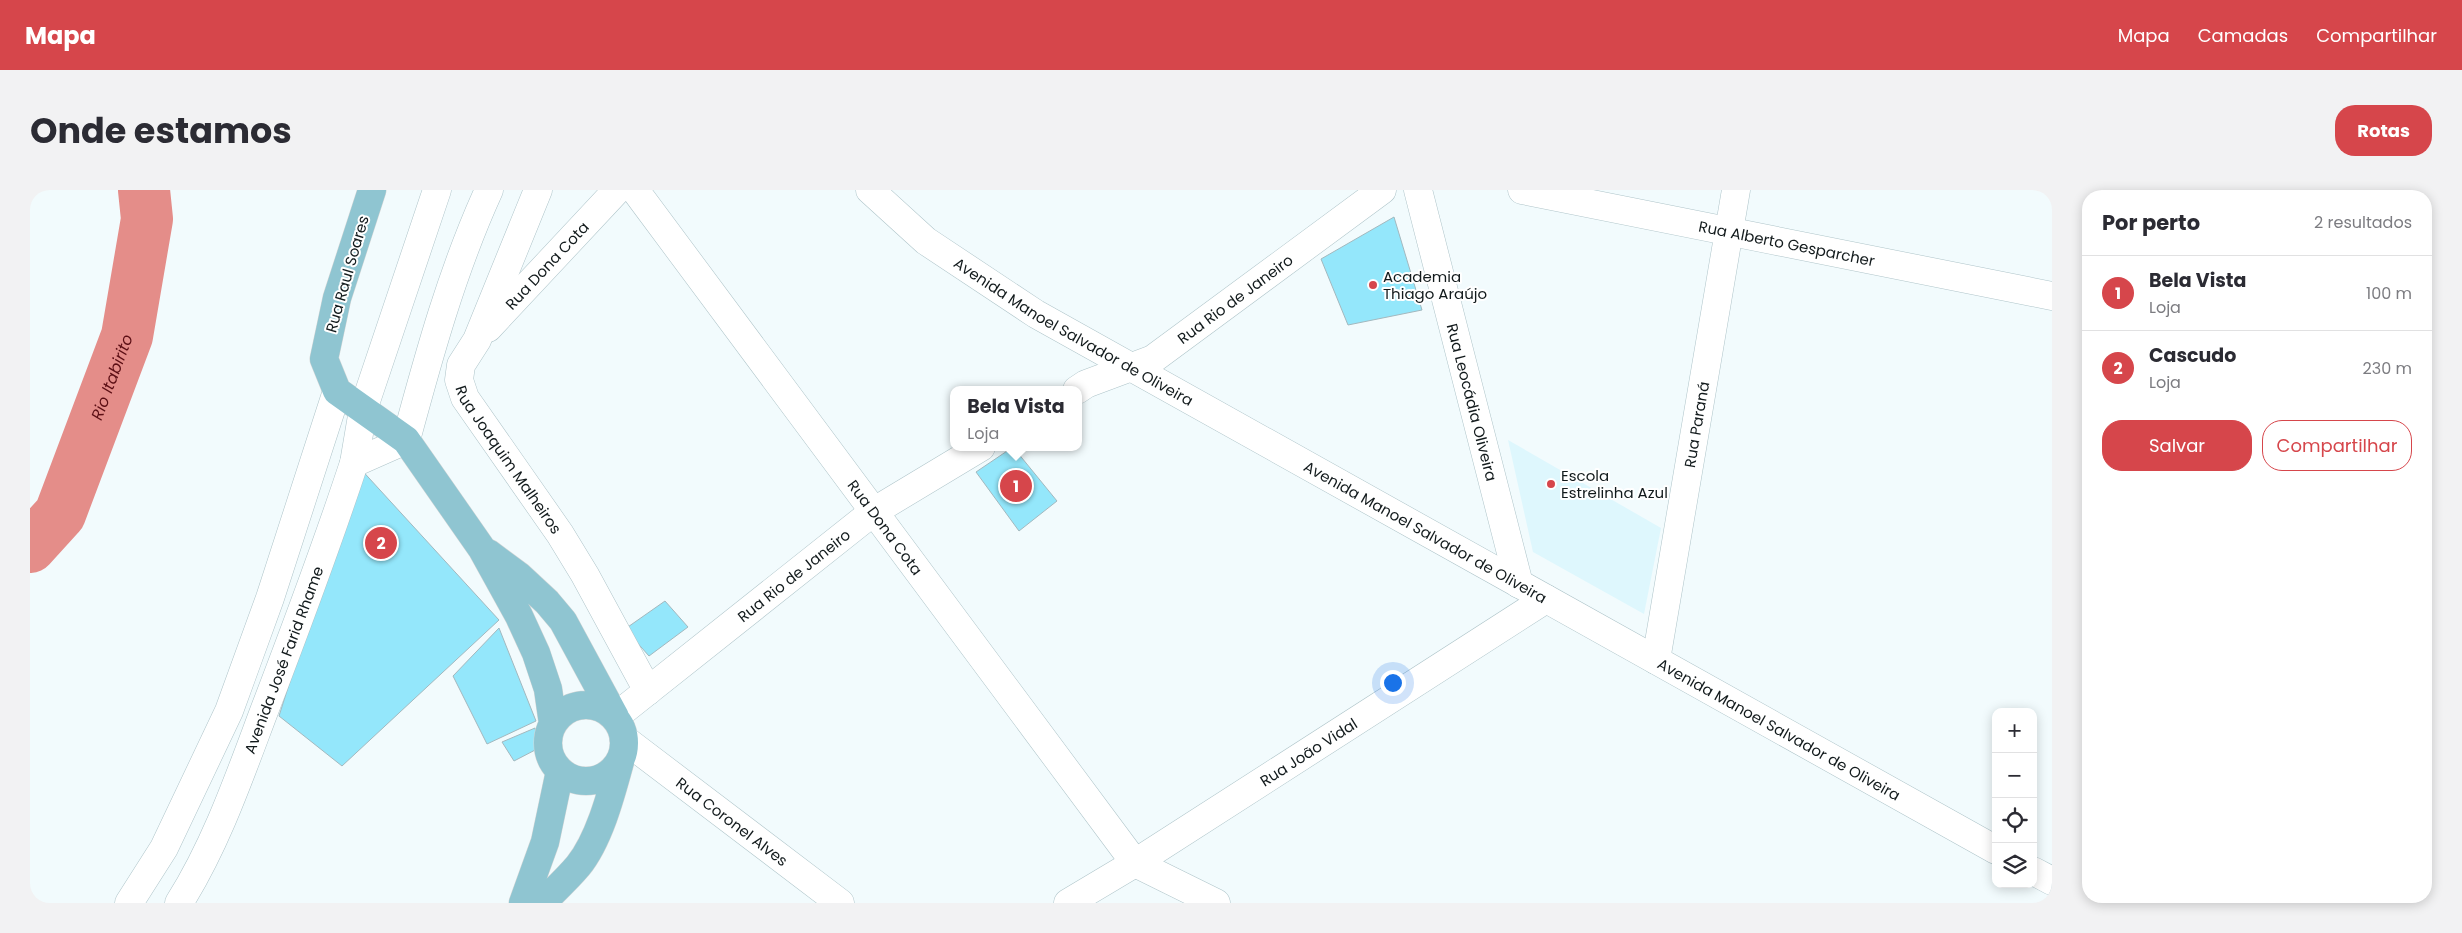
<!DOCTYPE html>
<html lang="pt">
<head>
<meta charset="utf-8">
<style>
  body { margin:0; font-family:Poppins,sans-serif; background:#f2f2f3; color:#2b2b33 }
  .controls { position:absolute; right:15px; bottom:15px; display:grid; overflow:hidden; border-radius:10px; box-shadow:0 2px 12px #0003 }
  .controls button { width:45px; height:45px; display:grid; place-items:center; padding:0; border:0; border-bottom:1px solid #e1e1e2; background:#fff; color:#2b2b33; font:25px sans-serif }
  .you { position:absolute; left:1362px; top:492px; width:18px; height:18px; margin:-12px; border:4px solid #fff; border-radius:50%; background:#1a73e8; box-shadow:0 0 0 8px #1a73e833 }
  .badge { display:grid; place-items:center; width:32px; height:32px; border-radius:50%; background:#d6464b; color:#fff; font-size:16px; font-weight:700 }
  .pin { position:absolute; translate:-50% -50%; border:2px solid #fff; box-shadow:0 1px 5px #0006 }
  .popup { position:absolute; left:920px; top:196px; width:132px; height:65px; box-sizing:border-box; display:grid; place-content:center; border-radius:10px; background:#fff; filter:drop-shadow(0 1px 4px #0005); font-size:16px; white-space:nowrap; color:#7c7c81 }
  .popup b { font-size:19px; color:#2b2b33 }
  .popup::after { content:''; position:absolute; left:50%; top:100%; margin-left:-10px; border:10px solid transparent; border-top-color:#fff }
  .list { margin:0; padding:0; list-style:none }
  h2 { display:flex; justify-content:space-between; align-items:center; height:65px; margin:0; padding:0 20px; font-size:21px }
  h2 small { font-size:16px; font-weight:400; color:#7c7c81 }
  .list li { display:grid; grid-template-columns:32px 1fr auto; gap:15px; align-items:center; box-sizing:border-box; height:75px; padding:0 20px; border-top:1px solid #e1e1e2 }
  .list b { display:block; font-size:19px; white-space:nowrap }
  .list p { margin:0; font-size:16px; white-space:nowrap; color:#7c7c81 }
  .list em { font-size:16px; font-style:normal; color:#7c7c81 }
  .actions { display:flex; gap:10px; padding:15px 20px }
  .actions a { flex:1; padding:11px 0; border:1px solid #d6464b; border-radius:20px; text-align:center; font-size:18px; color:#d6464b }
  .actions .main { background:#d6464b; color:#fff }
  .icon { flex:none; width:28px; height:28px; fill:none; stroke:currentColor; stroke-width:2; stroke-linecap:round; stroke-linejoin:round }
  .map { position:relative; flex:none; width:2022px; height:713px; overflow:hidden; border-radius:20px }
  header { display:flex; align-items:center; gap:30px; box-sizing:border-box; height:70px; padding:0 25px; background:#d6464b; color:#fff }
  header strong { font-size:24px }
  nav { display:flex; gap:28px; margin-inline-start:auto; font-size:18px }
  .intro { display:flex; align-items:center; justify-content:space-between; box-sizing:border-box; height:120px; padding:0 30px }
  h1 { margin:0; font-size:35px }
  .button { padding:12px 22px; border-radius:20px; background:#d6464b; color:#fff; font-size:18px; font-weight:700 }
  main { display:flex; gap:30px; padding:0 30px }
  aside { flex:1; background:#fff; border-radius:20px; box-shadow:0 2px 12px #0003 }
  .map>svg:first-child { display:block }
</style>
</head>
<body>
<header>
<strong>Mapa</strong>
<nav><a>Mapa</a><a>Camadas</a><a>Compartilhar</a></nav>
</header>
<div class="intro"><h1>Onde estamos</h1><a class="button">Rotas</a></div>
<main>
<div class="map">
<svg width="2022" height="713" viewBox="0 0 2022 713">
  <rect width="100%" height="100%" fill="#f2fbfd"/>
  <!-- built -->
  <path fill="#def7fd" d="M1478 250 1631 338 1614 424 1503 362Z"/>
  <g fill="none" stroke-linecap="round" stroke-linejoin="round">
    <!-- river -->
    <path stroke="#e48d89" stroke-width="52" id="s1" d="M0 357 30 324 97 146 117 29 114 0"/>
  </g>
  <!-- building -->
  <path fill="#94e7fb" stroke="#a3b8be" d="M1364 27 1392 120 1318 135 1291 69Z
    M983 257 1027 311 989 341 946 282Z
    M328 276 469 430 312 576 249 526Z
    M635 411 658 437 619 466 595 439Z
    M469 438 506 531 457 554 423 486Z
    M505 538 509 558 484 571 472 552Z"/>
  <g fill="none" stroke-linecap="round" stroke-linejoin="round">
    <!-- minor casing -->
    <g stroke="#aec4c9" stroke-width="29">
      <g id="minor">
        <path id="s2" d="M508 0 447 150 431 175 429 190 435 208 530 344 555 385 618 501"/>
        <path id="s3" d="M605 0 1105 673 1186 713"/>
        <path id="s4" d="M840 0 896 51 1006 124 1966 660"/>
        <path id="s5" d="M1388 0 1489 394"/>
        <path id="s6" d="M1492 0 2022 106"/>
        <path id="s7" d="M458 138 587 0"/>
        <path id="s8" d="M1047 200 1056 194 1123 169 1352 0"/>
        <path d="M324 273 333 220 407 0"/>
        <path id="s9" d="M1626 470 1706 0"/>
        <path id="s10" d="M585 527 843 322 951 257"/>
        <path id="s11" d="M594 549 810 713"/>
        <path d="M2003 681 2022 691"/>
        <path d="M99 713 134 658 199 521 240 408 307 201"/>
        <path id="s12" d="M149 713C187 653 211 582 236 516 267 435 297 355 324 273L376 250C399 165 422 81 459 0"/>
        <path id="s13" d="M1038 713 1105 673 1516 409"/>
      </g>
    </g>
    <!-- major casing -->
    <g stroke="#d4d6d6" stroke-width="29">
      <path id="major" d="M342 0 307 108 294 169 307 201 376 250 452 359 489 426 506 463 518 499 523 534
        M458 363 489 386 517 412 533 431 585 527
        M518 553a38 38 0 1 1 76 0a38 38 0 1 1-76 0Z
        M493 713 515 652 530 581
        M512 713C524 701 537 689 548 676 570 649 582 601 591 568"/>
    </g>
    <!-- minor -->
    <use href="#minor" stroke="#fff" stroke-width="28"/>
    <!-- major -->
    <use href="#major" stroke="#8fc5d1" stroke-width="28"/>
  </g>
  <!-- markers -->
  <g fill="#d6464b" stroke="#fff" stroke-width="2">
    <circle cx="1343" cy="95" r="5"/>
    <circle cx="1521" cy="294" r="5"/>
  </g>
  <g text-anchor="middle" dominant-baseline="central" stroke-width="4" stroke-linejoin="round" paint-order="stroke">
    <!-- street labels -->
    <g font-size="15" fill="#121a1c" stroke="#fff">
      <text stroke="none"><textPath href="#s6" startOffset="270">Rua Alberto Gesparcher</textPath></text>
      <text stroke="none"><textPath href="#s7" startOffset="86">Rua Dona Cota</textPath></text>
      <text transform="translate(317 84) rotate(-74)">Rua Raul Soares</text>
      <text stroke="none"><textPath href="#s8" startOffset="184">Rua Rio de Janeiro</textPath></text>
      <text stroke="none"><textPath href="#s4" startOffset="249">Avenida Manoel Salvador de Oliveira</textPath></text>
      <text stroke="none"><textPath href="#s5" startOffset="219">Rua Leocádia Oliveira</textPath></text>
      <text stroke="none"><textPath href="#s9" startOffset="239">Rua Paraná</textPath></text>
      <text stroke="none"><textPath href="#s2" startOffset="301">Rua Joaquim Malheiros</textPath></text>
      <text stroke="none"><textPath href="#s3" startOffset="420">Rua Dona Cota</textPath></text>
      <text stroke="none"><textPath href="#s4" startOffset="654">Avenida Manoel Salvador de Oliveira</textPath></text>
      <text stroke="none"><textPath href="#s10" startOffset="228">Rua Rio de Janeiro</textPath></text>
      <text stroke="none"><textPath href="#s12" startOffset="265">Avenida José Farid Rhame</textPath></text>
      <text stroke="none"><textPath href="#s4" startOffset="1059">Avenida Manoel Salvador de Oliveira</textPath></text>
      <text stroke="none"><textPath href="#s13" startOffset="284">Rua João Vidal</textPath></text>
      <text stroke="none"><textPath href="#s11" startOffset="136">Rua Coronel Alves</textPath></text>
    </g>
    <!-- poi labels -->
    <g font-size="15" fill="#121a1c" stroke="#fff" text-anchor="start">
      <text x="1353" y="86">Academia<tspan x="1353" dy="17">Thiago Araújo</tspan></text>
      <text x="1531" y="285">Escola<tspan x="1531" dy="17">Estrelinha Azul</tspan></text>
    </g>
    <!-- water labels -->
    <g font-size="16" font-style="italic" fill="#5b0e14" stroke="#fff">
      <text stroke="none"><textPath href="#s1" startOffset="191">Rio Itabirito</textPath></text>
    </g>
  </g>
</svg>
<div class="controls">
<button>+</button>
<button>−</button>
<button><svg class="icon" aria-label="locate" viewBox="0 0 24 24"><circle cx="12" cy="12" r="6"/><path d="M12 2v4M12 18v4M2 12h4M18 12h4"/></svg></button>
<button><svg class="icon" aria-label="layers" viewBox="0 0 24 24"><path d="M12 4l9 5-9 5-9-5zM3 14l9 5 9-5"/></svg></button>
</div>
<div class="you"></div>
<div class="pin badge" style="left:986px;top:296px">1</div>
<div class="popup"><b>Bela Vista</b>Loja</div>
<div class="pin badge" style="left:351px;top:353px">2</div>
</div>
<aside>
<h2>Por perto<small>2 resultados</small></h2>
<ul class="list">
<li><span class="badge">1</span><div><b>Bela Vista</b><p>Loja</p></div><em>100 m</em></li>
<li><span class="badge">2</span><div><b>Cascudo</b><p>Loja</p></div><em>230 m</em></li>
</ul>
<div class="actions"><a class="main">Salvar</a><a>Compartilhar</a></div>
</aside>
</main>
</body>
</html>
